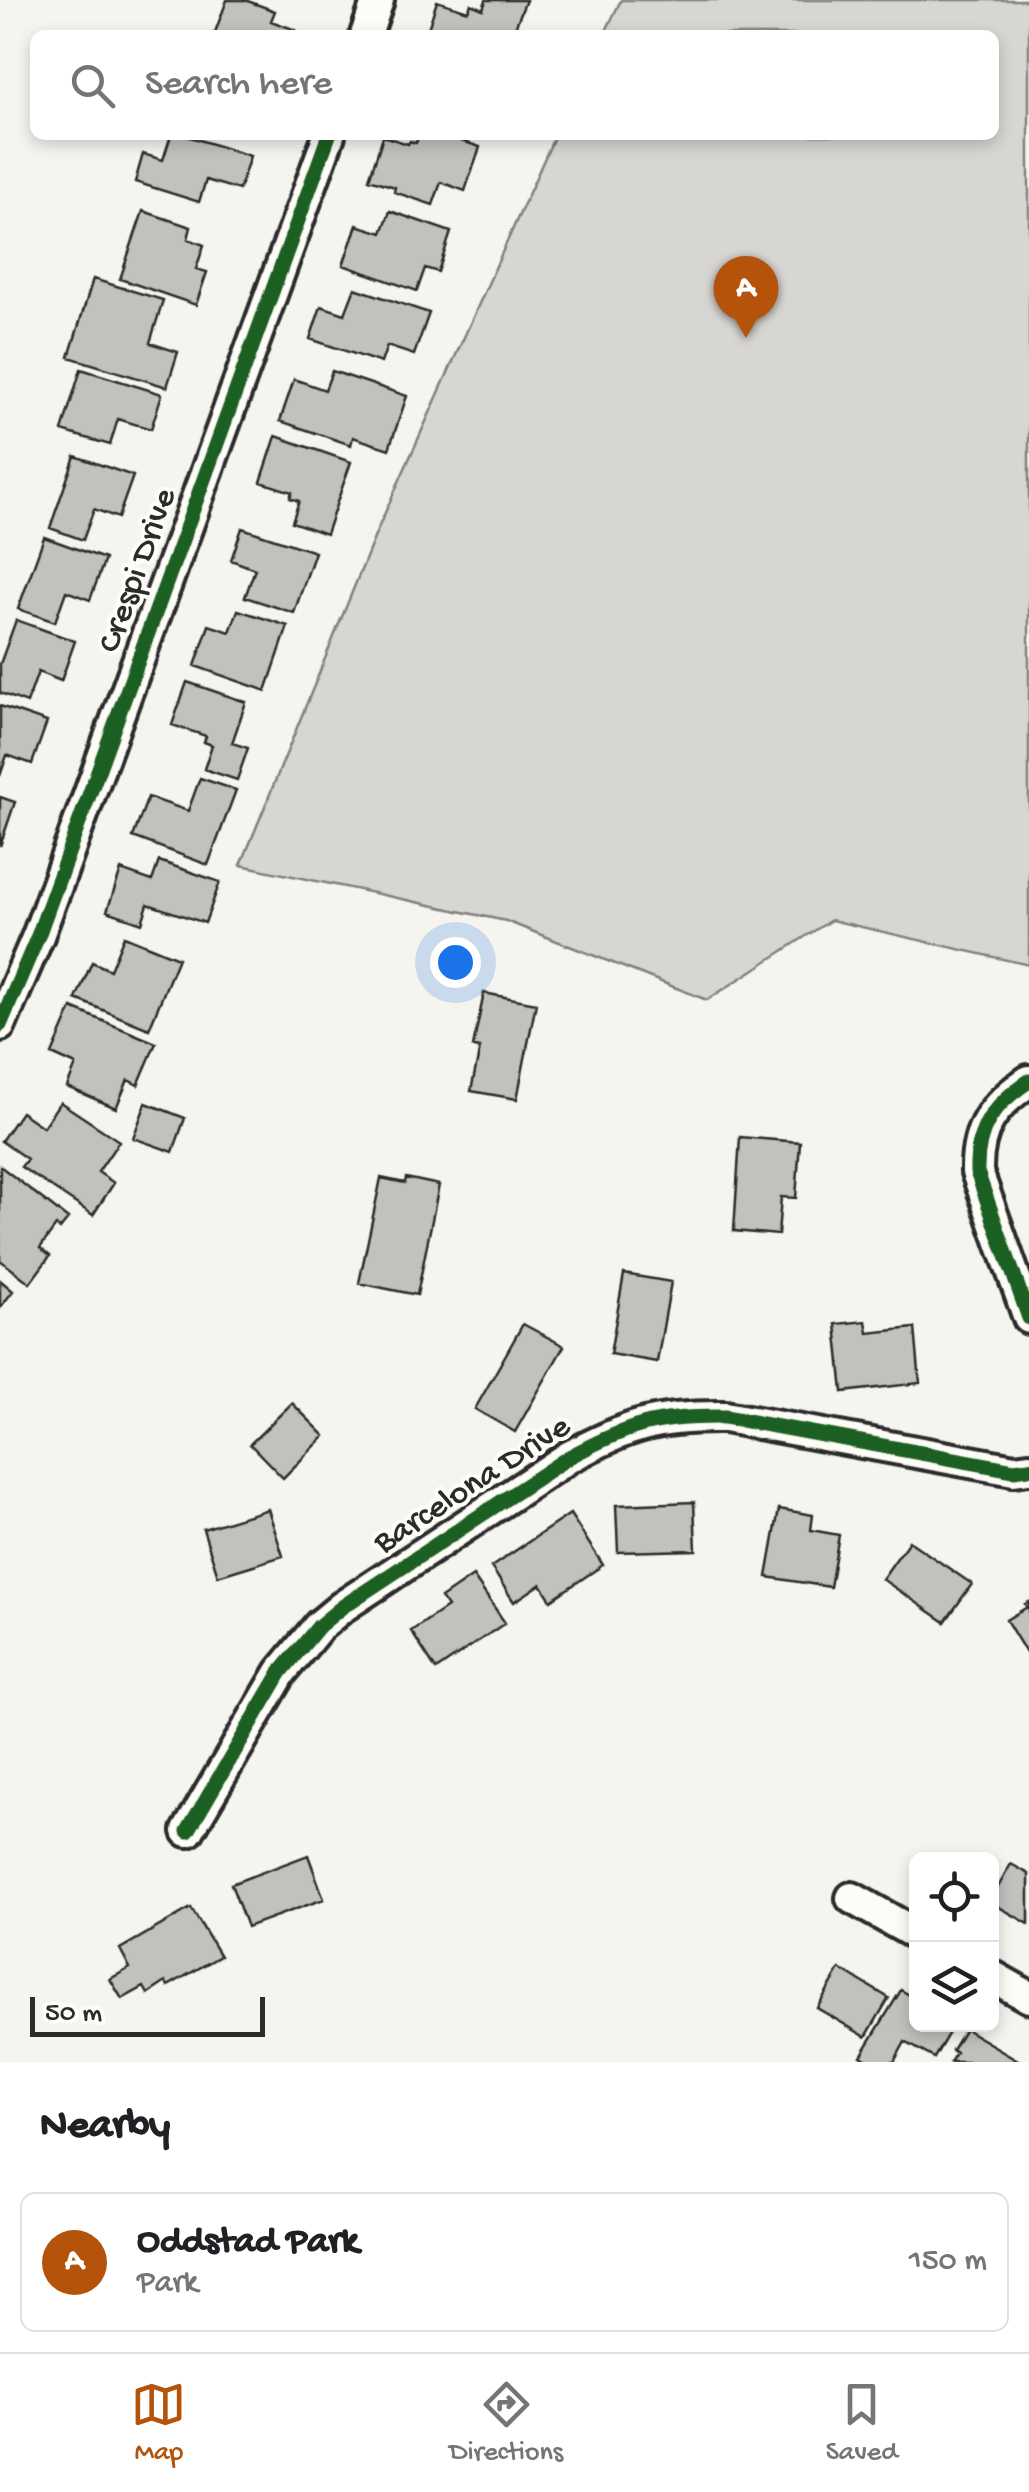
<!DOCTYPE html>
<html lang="en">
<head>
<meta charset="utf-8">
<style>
  body { margin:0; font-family:"Gochi Hand",sans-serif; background:#f6f6f6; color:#202124 }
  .controls { position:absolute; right:30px; bottom:30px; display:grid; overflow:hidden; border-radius:15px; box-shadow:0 5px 15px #0003 }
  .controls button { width:90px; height:90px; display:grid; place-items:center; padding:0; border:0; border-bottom:2px solid #e0e0e0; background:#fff; color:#202124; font:50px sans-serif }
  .scale { position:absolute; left:30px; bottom:25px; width:235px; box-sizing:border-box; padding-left:10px; border:5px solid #2b2b2b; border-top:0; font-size:28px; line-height:35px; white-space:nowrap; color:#2b2b2b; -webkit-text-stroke:8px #fdfcf7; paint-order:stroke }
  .you { position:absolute; left:455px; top:962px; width:35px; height:35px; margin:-25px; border:8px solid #fff; border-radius:50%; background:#1a73e8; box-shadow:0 0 0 15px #1a73e833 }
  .badge { display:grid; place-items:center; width:65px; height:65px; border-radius:50%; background:#b45309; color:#fff; font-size:32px; font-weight:700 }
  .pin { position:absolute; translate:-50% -82px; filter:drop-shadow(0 2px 5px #0008) }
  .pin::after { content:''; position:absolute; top:52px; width:35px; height:30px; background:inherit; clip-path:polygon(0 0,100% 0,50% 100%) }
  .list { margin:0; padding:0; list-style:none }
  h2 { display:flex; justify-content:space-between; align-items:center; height:130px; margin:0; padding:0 40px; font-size:42px }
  h2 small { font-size:32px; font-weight:400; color:#757577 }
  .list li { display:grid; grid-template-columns:65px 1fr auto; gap:30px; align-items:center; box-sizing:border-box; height:140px; margin:0 20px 20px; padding:0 20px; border:2px solid #e0e0e0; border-radius:15px }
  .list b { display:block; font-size:38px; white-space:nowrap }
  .list p { margin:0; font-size:32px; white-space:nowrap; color:#757577 }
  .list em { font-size:32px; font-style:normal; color:#757577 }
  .icon { flex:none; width:55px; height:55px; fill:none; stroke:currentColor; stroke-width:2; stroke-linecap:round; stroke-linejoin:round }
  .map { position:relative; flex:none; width:1029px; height:2062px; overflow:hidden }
  .search { position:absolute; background:#fff; box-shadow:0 5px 15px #0003; left:30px; right:30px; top:30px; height:110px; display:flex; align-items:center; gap:25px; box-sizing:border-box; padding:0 35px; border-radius:15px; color:#757577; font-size:38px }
  .sheet { height:290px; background:#fff }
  nav { display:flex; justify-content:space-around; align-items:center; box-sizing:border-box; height:140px; border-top:2px solid #e0e0e0; background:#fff; font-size:28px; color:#757577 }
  nav a { display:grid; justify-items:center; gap:5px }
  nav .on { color:#b45309 }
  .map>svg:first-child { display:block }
</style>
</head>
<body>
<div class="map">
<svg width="1029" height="2062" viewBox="0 0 1029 2062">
  <rect width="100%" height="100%" fill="#f5f4ef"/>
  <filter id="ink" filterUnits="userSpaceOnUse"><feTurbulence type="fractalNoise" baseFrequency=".01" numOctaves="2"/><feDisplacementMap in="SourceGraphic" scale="20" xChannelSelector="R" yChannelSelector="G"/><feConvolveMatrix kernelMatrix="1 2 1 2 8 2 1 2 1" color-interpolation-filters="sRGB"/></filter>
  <g filter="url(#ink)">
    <!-- green -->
    <path fill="#d7d6d2" stroke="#81807e" stroke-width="2.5" d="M621 0H1029V965L831 920 707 1000 506 921 241 865 379 526 555 135H994V35H604Z"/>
    <!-- building -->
    <path fill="#c2c1be" stroke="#2b2b2b" stroke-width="2.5" d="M227 0H245L275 11 271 21 296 30 295 35H214Z
      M486 0H526L512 35H426L437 1 468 11 471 4 483 9Z
      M171 135H184L250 156 239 190 206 180 199 202 135 182 143 154 163 160Z
      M419 135H444L480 147 465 191 441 182 433 205 394 192 395 187 369 179 383 136 408 144 410 141 416 143Z
      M143 211 191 227 188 239 204 245 196 269 207 272 196 305 120 279Z
      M390 211 451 232 438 272 425 268 417 291 343 265 357 225 382 233Z
      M93 279 163 300 150 343 178 352 167 387 69 357Z
      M355 288 429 313 414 355 387 346 381 363 310 339 321 306 345 314Z
      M81 369 162 394 151 429 118 419 110 445 62 431Z
      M332 371 407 396 389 449 353 437 351 445 280 421 294 379 325 390Z
      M276 436 351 462 326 534 292 522 299 501 290 498 292 492 261 482Z
      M75 456 133 476 118 518 94 509 83 540 50 528Z
      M242 528 315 552 294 613 245 597 255 569 231 560Z
      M44 537 105 559 90 600 66 591 55 622 18 609Z
      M238 610 288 626 266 691 195 666 209 625 230 632Z
      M16 620 75 641 61 681 38 672 27 703 0 693V664Z
      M187 682 246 702 232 743 248 748 237 780 204 769 212 745 204 742 206 736 172 725Z
      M0 706 47 722 32 764 7 755 0 776Z
      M200 778 236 790 208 865 133 837 148 797 188 811Z
      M0 797 15 802 0 846Z
      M159 861 220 882 205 923 148 904 142 923 107 911 121 870 152 881Z
      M124 936 178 958 149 1029 76 999 92 962 110 970Z
      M484 993 536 1003 517 1099 471 1091 480 1048 473 1047Z
      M72 1008 156 1043 138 1085 128 1080 116 1108 67 1087 76 1065 52 1054Z
      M60 1102 119 1141 98 1172 114 1183 93 1215 21 1167 27 1159 1 1141 21 1112 43 1127Z
      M146 1103 185 1118 173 1152 133 1138Z
      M740 1137 800 1142 796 1198 781 1197 778 1235 734 1231Z
      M0 1166 68 1219 60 1229 56 1226 40 1248 50 1256 30 1283 0 1260Z
      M381 1178 405 1183 406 1178 439 1185 417 1295 359 1283Z
      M624 1274 671 1282 657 1362 610 1354Z
      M0 1280 13 1291 0 1308Z
      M866 1321 868 1333 915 1328 920 1383 843 1392 836 1324Z
      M523 1324 564 1346 515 1432 475 1409Z
      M292 1403 325 1436 283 1478 250 1444Z
      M694 1502 696 1550 618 1552 616 1505Z
      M268 1509 283 1556 218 1576 203 1529Z
      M779 1509 813 1515 811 1530 839 1535 830 1587 767 1577Z
      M570 1514 603 1565 551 1600 541 1584 514 1602 491 1567Z
      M909 1541 972 1584 945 1622 882 1579Z
      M473 1576 505 1623 436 1670 411 1631 447 1607 441 1598Z
      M1029 1602V1658L1006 1620 1027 1607 1025 1604Z
      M308 1855 324 1899 247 1927 231 1884Z
      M1011 1864 1029 1874V1924L992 1903V1898Z
      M191 1908 220 1956 168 1986 166 1982 148 1994 144 1987 122 1999 110 1979 130 1968 120 1949Z
      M840 1969 889 1998 866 2037 817 2008Z
      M901 1990 916 1999V2024H954L934 2058 905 2042 894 2062H871L861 2056Z
      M965 2029 1018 2060 1017 2062H950L956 2053 952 2050Z"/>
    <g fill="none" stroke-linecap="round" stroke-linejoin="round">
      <!-- minor casing -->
      <g stroke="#2b2b2b" stroke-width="38">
        <path id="minor" d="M366 35 378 0
          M0 1025 38 936 329 135
          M1029 1081C993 1105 976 1128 977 1172L1029 1318
          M188 1831 281 1672 319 1626 342 1607 569 1457C628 1425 657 1416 725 1417L1014 1470 1029 1468
          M852 1898 916 1934
          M992 1976 1029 1997"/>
      </g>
      <!-- minor -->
      <use href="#minor" stroke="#fdfcf7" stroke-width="30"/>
      <!-- cycleway casing -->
      <g stroke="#fdfcf7" stroke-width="21">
        <path id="cycleway" d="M0 1025 38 936 329 135
          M1029 1081C993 1105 976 1128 977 1172L1029 1318
          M188 1831 281 1672 319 1626 342 1607 569 1457C628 1425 657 1416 725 1417L1014 1470 1029 1468"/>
      </g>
      <!-- cycleway -->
      <use href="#cycleway" stroke="#1b5e20" stroke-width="15"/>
    </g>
  </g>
  <g text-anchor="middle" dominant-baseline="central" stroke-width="8" stroke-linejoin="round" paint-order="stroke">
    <!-- street labels -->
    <g font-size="35" fill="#2b2b2b" stroke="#fdfcf7">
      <text transform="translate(139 571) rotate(-70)">Crespi Drive</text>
      <text transform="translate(473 1486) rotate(-33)">Barcelona Drive</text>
    </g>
  </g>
</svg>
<div class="controls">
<button><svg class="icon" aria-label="locate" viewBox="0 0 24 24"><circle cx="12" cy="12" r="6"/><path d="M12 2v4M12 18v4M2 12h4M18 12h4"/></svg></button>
<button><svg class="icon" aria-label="layers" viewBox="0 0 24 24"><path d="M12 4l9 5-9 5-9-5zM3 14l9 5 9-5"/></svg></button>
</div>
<div class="scale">50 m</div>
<div class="you"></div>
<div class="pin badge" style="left:746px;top:338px">A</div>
<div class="search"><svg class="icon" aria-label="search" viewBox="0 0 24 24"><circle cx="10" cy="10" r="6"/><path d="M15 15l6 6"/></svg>Search here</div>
</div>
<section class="sheet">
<h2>Nearby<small></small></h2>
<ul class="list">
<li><span class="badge">A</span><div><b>Oddstad Park</b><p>Park</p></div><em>150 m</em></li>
</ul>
</section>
<nav>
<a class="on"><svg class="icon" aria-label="map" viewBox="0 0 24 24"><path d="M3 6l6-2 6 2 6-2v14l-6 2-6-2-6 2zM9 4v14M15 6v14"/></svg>Map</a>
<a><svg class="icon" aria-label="directions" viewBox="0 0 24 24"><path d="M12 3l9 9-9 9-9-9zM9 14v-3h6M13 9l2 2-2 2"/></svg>Directions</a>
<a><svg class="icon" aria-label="saved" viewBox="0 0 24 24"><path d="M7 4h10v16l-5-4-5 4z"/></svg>Saved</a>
</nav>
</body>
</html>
